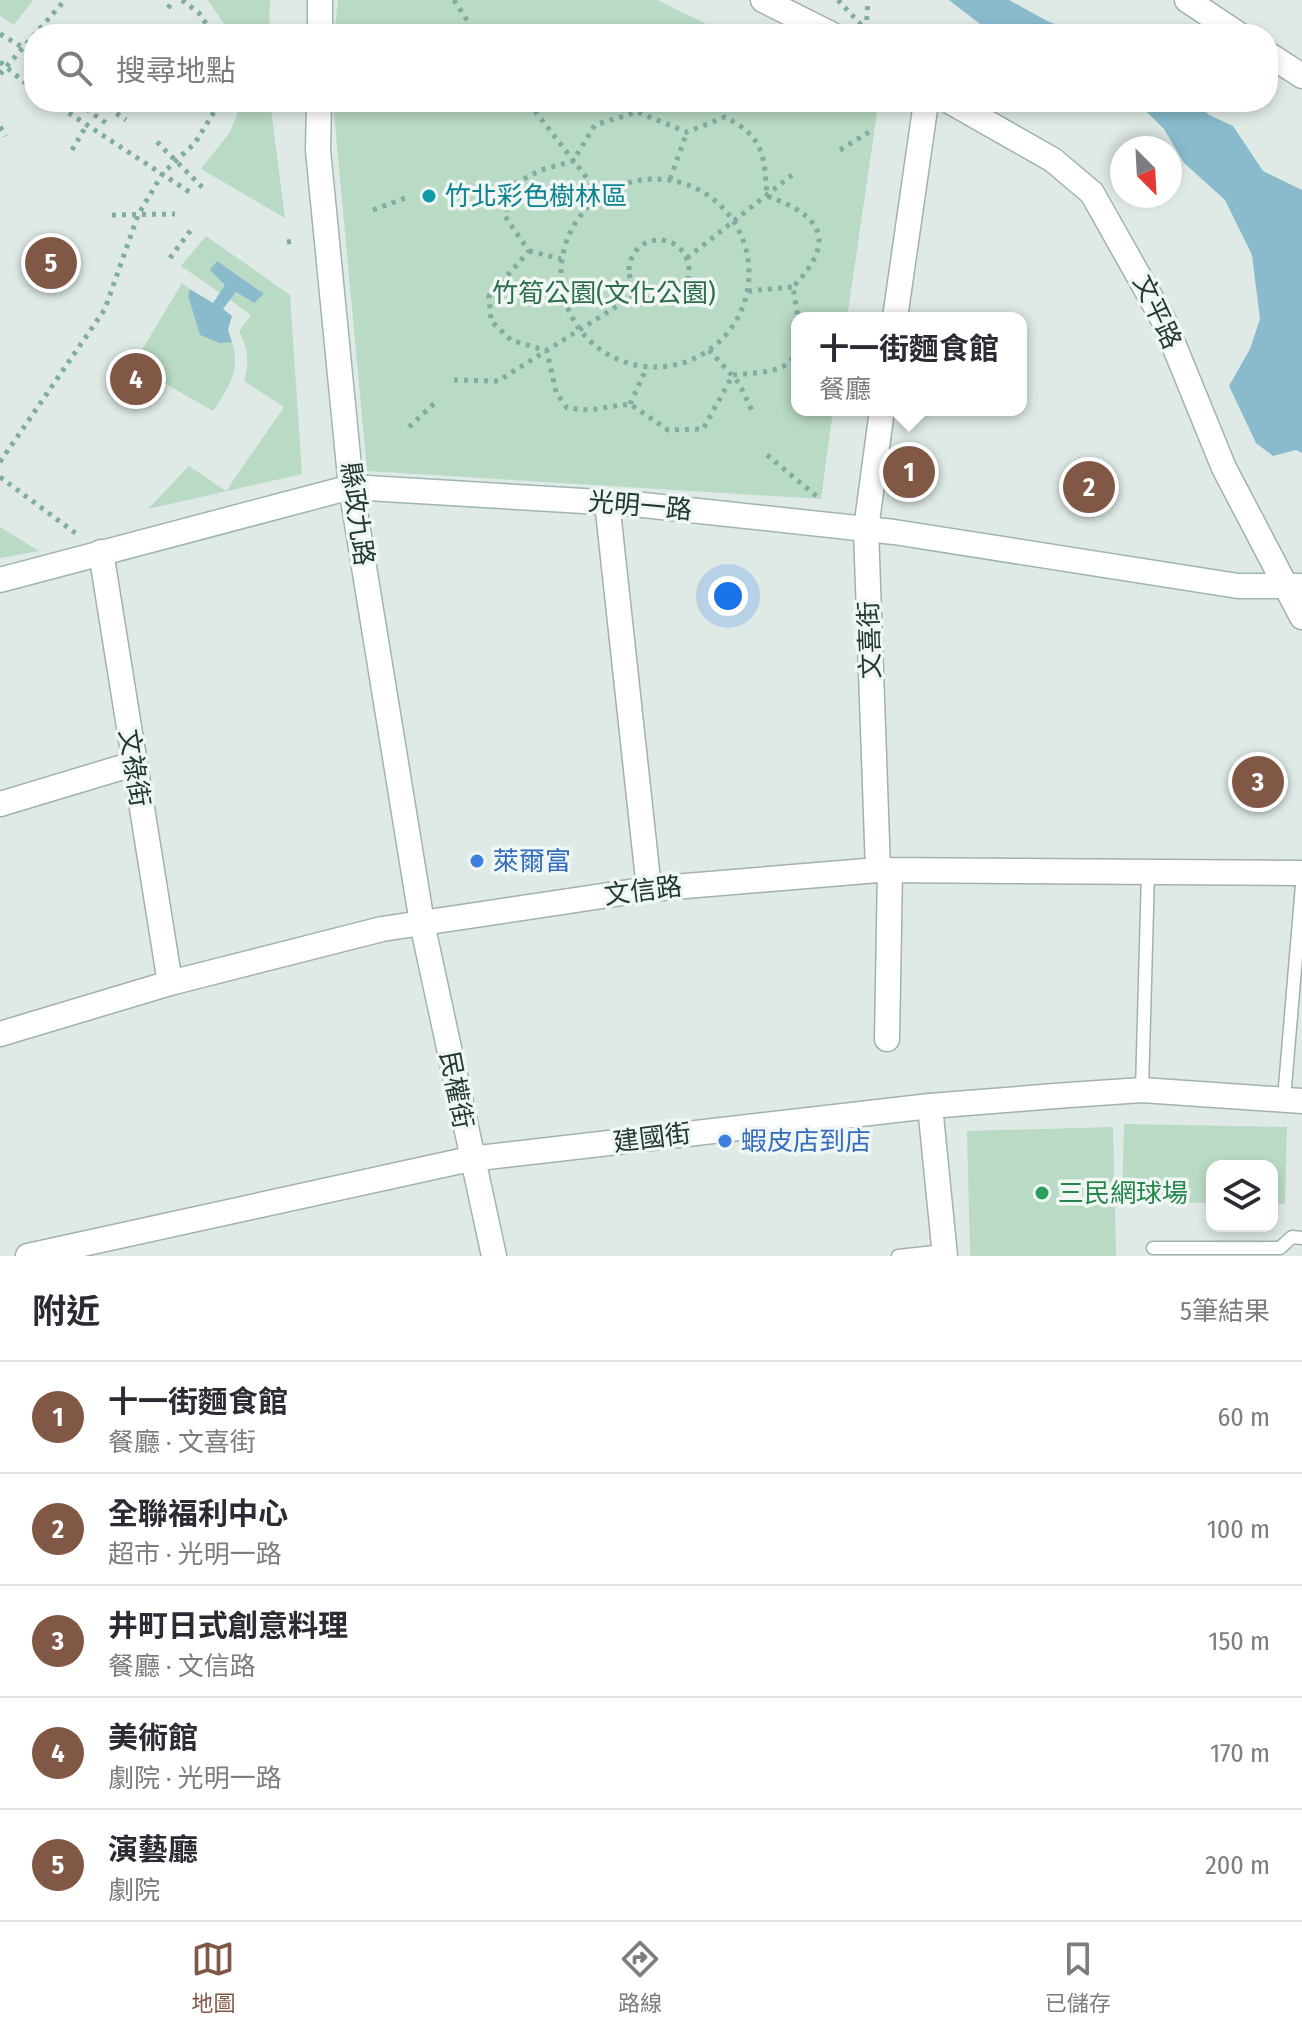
<!DOCTYPE html>
<html lang="zh-TW">
<head>
<meta charset="utf-8">
<style>
  body { margin:0; font-family:"Fira Sans Condensed","Noto Sans TC",sans-serif; background:#f2f2f3; color:#2b2b33 }
  .controls { position:absolute; right:24px; bottom:24px; display:grid; overflow:hidden; border-radius:16px; box-shadow:0 4px 12px #0003 }
  .controls button { width:72px; height:72px; display:grid; place-items:center; padding:0; border:0; border-bottom:2px solid #e1e1e2; background:#fff; color:#2b2b33; font:40px sans-serif }
  .compass { position:absolute; left:1110px; top:136px; width:72px; height:72px; border-radius:50%; background:#fff; box-shadow:0 4px 12px #0003; rotate:156deg }
  .you { position:absolute; left:728px; top:596px; width:28px; height:28px; margin:-20px; border:6px solid #fff; border-radius:50%; background:#1a73e8; box-shadow:0 0 0 12px #1a73e833 }
  .badge { display:grid; place-items:center; width:52px; height:52px; border-radius:50%; background:#815746; color:#fff; font-size:26px; font-weight:700 }
  .pin { position:absolute; translate:-50% -50%; border:4px solid #fff; box-shadow:0 2px 8px #0006 }
  .popup { position:absolute; left:791px; top:312px; width:236px; height:104px; box-sizing:border-box; display:grid; place-content:center; border-radius:16px; background:#fff; filter:drop-shadow(0 2px 6px #0005); font-size:26px; white-space:nowrap; color:#7c7c81 }
  .popup b { font-size:30px; color:#2b2b33 }
  .popup::after { content:''; position:absolute; left:50%; top:100%; margin-left:-16px; border:16px solid transparent; border-top-color:#fff }
  .list { margin:0; padding:0; list-style:none }
  h2 { display:flex; justify-content:space-between; align-items:center; height:104px; margin:0; padding:0 32px; font-size:34px }
  h2 small { font-size:26px; font-weight:400; color:#7c7c81 }
  .list li { display:grid; grid-template-columns:52px 1fr auto; gap:24px; align-items:center; box-sizing:border-box; height:112px; padding:0 32px; border-top:2px solid #e1e1e2 }
  .list b { display:block; font-size:30px; white-space:nowrap }
  .list p { margin:0; font-size:26px; white-space:nowrap; color:#7c7c81 }
  .list em { font-size:26px; font-style:normal; color:#7c7c81 }
  .icon { flex:none; width:44px; height:44px; fill:none; stroke:currentColor; stroke-width:2; stroke-linecap:round; stroke-linejoin:round }
  .map { position:relative; flex:none; width:1302px; height:1256px; overflow:hidden }
  .search { position:absolute; background:#fff; box-shadow:0 4px 12px #0003; left:24px; right:24px; top:24px; height:88px; display:flex; align-items:center; gap:20px; box-sizing:border-box; padding:0 28px; border-radius:32px; color:#7c7c81; font-size:30px }
  .sheet { height:664px; background:#fff }
  nav { display:flex; justify-content:space-around; align-items:center; box-sizing:border-box; height:112px; border-top:2px solid #e1e1e2; background:#fff; font-size:22px; color:#7c7c81 }
  nav a { display:grid; justify-items:center; gap:4px }
  nav .on { color:#815746 }
  .map>svg:first-child { display:block }
</style>
</head>
<body>
<div class="map">
<svg width="1302" height="1256" viewBox="0 0 1302 1256">
  <rect width="100%" height="100%" fill="#dfeae6"/>
  <!-- green -->
  <path fill="#b9dac5" d="M0 0H33L14 25 0 16Z
    M208 0H270L269 34H231Z
    M338 0H657L727 34H334Z
    M242 102H270L285 218 201 169 230 132Z
    M333 102H868L878 106 847 318H797V410H833L821 499 367 471Z
    M206 236 290 295 302 474 148 509 189 466 226 491 284 407 244 381C250 363 248 348 239 331L251 315 229 299 236 292 254 303 264 294 226 285 220 293 181 266Z
    M182 283 190 289 188 296 200 335 220 342H232C241 372 229 386 213 411L133 365Z
    M0 527 39 551 0 558Z
    M1124 1124 1287 1127 1285 1204H1272V1166H1212V1203L1122 1201Z
    M1113 1127 1116 1256H970L967 1131Z"/>
  <!-- water -->
  <path fill="#89bbcc" d="M949 0H1009L1047 21 1081 34H993Z
    M1137 102H1196L1209 115 1233 126 1263 171 1302 190V453L1296 450 1273 456 1256 443 1229 386 1250 349 1260 319 1252 255 1225 200 1184 163 1164 129Z
    M217 261 264 294 254 303 236 292 223 309 232 316 228 330 232 342 220 343 200 335 188 296 190 289 213 303 225 285 210 270Z"/>
  <g fill="none" stroke-linecap="round" stroke-linejoin="round">
    <!-- lane casing -->
    <g stroke="#a2b1ad" stroke-width="15">
      <path id="lane" d="M1142 1090 1148 872
        M1284 1099 1302 885
        M1153 1248H1280
        M1280 1248 1292 1237 1302 1238
        M898 1256 944 1251"/>
    </g>
    <!-- street casing -->
    <g stroke="#a2b1ad" stroke-width="27">
      <path id="street" d="M763 0 831 34
        M1187 0 1238 34
        M1268 54 1302 76
        M951 102 1053 160 1092 193 1164 321 1224 468 1302 617
        M895 318 926 102
        M607 502 649 889
        M101 552 170 983
        M0 804 133 764
        M878 870 866 529 882 410
        M0 1034 170 983 382 929 649 889 878 870 1302 873
        M887 1039 890 870
        M930 1106 945 1256
        M28 1256 470 1159 930 1106 1055 1096 1142 1090 1302 1101"/>
    </g>
    <!-- secondary casing -->
    <g stroke="#9fb5af" stroke-width="27">
      <path id="secondary" d="M320 34V0
        M319 102 318 150 351 487 422 923 494 1256
        M0 580 351 487 634 504 894 532 1238 586H1302"/>
    </g>
    <!-- path -->
    <path stroke="#81aca2" stroke-width="5" stroke-dasharray="4 6" stroke-linecap="butt" d="M182 0 199 13 213 34
      M454 0 476 34
      M838 0 866 30
      M168 8 174 0
      M866 30 868 0
      M0 34 34 54
      M0 62 34 90
      M0 74 65 0
      M52 102 194 195
      M100 102 126 120
      M360 102 400 109
      M78 103 110 126
      M443 105 455 102
      M535 111 600 195
      M0 127 6 136
      M157 142 203 188
      M72 150 86 126
      M840 150 874 129
      M561 273a94 94 0 1 1 188 0a94 94 0 1 1-188 0Z
      M670 179 687 132
      M373 210 405 198
      M112 215 175 214
      M629 270a30 30 0 1 1 60 0a30 30 0 1 1-60 0Z
      M287 242 295 241
      M529 251 561 259
      M170 258 193 227
      M687 258 792 175
      M748 291 793 287
      M797 349C792 375 754 372 733 375L703 429 668 430 630 404 588 410 567 408 556 392 547 351 511 340 491 321 489 296 529 251 504 215 514 184 541 170 573 161 595 125 637 112 687 132 725 117C764 137 764 154 767 196 823 216 837 241 793 287L798 318
      M709 350 739 383 754 415
      M454 380 498 381 638 293
      M630 404 647 367
      M409 427 438 400
      M767 455 820 499
      M0 462 105 309 138 215 163 173 195 143 220 102
      M0 477 78 535"/>
    <!-- lane -->
    <use href="#lane" stroke="#fff" stroke-width="12"/>
    <!-- street -->
    <use href="#street" stroke="#fff" stroke-width="24"/>
    <!-- secondary -->
    <use href="#secondary" stroke="#fff" stroke-width="24"/>
  </g>
  <!-- markers -->
  <circle fill="#0f9aa8" stroke="#eff6f4" stroke-width="3" cx="429" cy="196" r="8"/>
  <g fill="#3f7fe0" stroke="#eff6f4" stroke-width="3">
    <circle cx="477" cy="861" r="8"/>
    <circle cx="725" cy="1141" r="8"/>
  </g>
  <circle fill="#2e9e5b" stroke="#eff6f4" stroke-width="3" cx="1042" cy="1193" r="8"/>
  <g text-anchor="middle" dominant-baseline="central" stroke-width="7" stroke-linejoin="round" paint-order="stroke">
    <!-- culture labels -->
    <g font-size="26" fill="#0d838f" stroke="#eff6f4" text-anchor="start">
      <text x="445" y="196">竹北彩色樹林區</text>
    </g>
    <!-- park labels -->
    <g font-size="26" fill="#2e6d4c" stroke="#eff6f4">
      <text x="604" y="293">竹筍公園(文化公園)</text>
    </g>
    <!-- street labels -->
    <g font-size="26" fill="#213935" stroke="#eff6f4">
      <text transform="translate(1157 312) rotate(65)">文平路</text>
      <text transform="translate(640 506) rotate(5)">光明一路</text>
      <text transform="translate(357 514) rotate(82)">縣政九路</text>
      <text transform="translate(870 640) rotate(-92)">文喜街</text>
      <text transform="translate(134 768) rotate(81)">文祿街</text>
      <text transform="translate(643 891) rotate(-7)">文信路</text>
      <text transform="translate(456 1090) rotate(79)">民權街</text>
      <text transform="translate(652 1138) rotate(-7)">建國街</text>
    </g>
    <!-- shop labels -->
    <g font-size="26" fill="#366cbe" stroke="#eff6f4" text-anchor="start">
      <text x="493" y="861">萊爾富</text>
      <text x="741" y="1141">蝦皮店到店</text>
    </g>
    <!-- leisure labels -->
    <g font-size="26" fill="#27864d" stroke="#eff6f4" text-anchor="start">
      <text x="1058" y="1193">三民網球場</text>
    </g>
  </g>
</svg>
<div class="controls">
<button><svg class="icon" aria-label="layers" viewBox="0 0 24 24"><path d="M12 4l9 5-9 5-9-5zM3 14l9 5 9-5"/></svg></button>
</div>
<svg class="compass" viewBox="-18 -18 36 36"><path d="M0-13l5 13h-10z" fill="#e53935"/><path d="M0 13l5-13h-10z" fill="#7c7c81"/></svg>
<div class="you"></div>
<div class="pin badge" style="left:909px;top:472px">1</div>
<div class="popup"><b>十一街麵食館</b>餐廳</div>
<div class="pin badge" style="left:1089px;top:487px">2</div>
<div class="pin badge" style="left:1258px;top:782px">3</div>
<div class="pin badge" style="left:136px;top:379px">4</div>
<div class="pin badge" style="left:51px;top:263px">5</div>
<div class="search"><svg class="icon" aria-label="search" viewBox="0 0 24 24"><circle cx="10" cy="10" r="6"/><path d="M15 15l6 6"/></svg>搜尋地點</div>
</div>
<section class="sheet">
<h2>附近<small>5筆結果</small></h2>
<ul class="list">
<li><span class="badge">1</span><div><b>十一街麵食館</b><p>餐廳 · 文喜街</p></div><em>60 m</em></li>
<li><span class="badge">2</span><div><b>全聯福利中心</b><p>超市 · 光明一路</p></div><em>100 m</em></li>
<li><span class="badge">3</span><div><b>井町日式創意料理</b><p>餐廳 · 文信路</p></div><em>150 m</em></li>
<li><span class="badge">4</span><div><b>美術館</b><p>劇院 · 光明一路</p></div><em>170 m</em></li>
<li><span class="badge">5</span><div><b>演藝廳</b><p>劇院</p></div><em>200 m</em></li>
</ul>
</section>
<nav>
<a class="on"><svg class="icon" aria-label="map" viewBox="0 0 24 24"><path d="M3 6l6-2 6 2 6-2v14l-6 2-6-2-6 2zM9 4v14M15 6v14"/></svg>地圖</a>
<a><svg class="icon" aria-label="directions" viewBox="0 0 24 24"><path d="M12 3l9 9-9 9-9-9zM9 14v-3h6M13 9l2 2-2 2"/></svg>路線</a>
<a><svg class="icon" aria-label="saved" viewBox="0 0 24 24"><path d="M7 4h10v16l-5-4-5 4z"/></svg>已儲存</a>
</nav>
</body>
</html>
